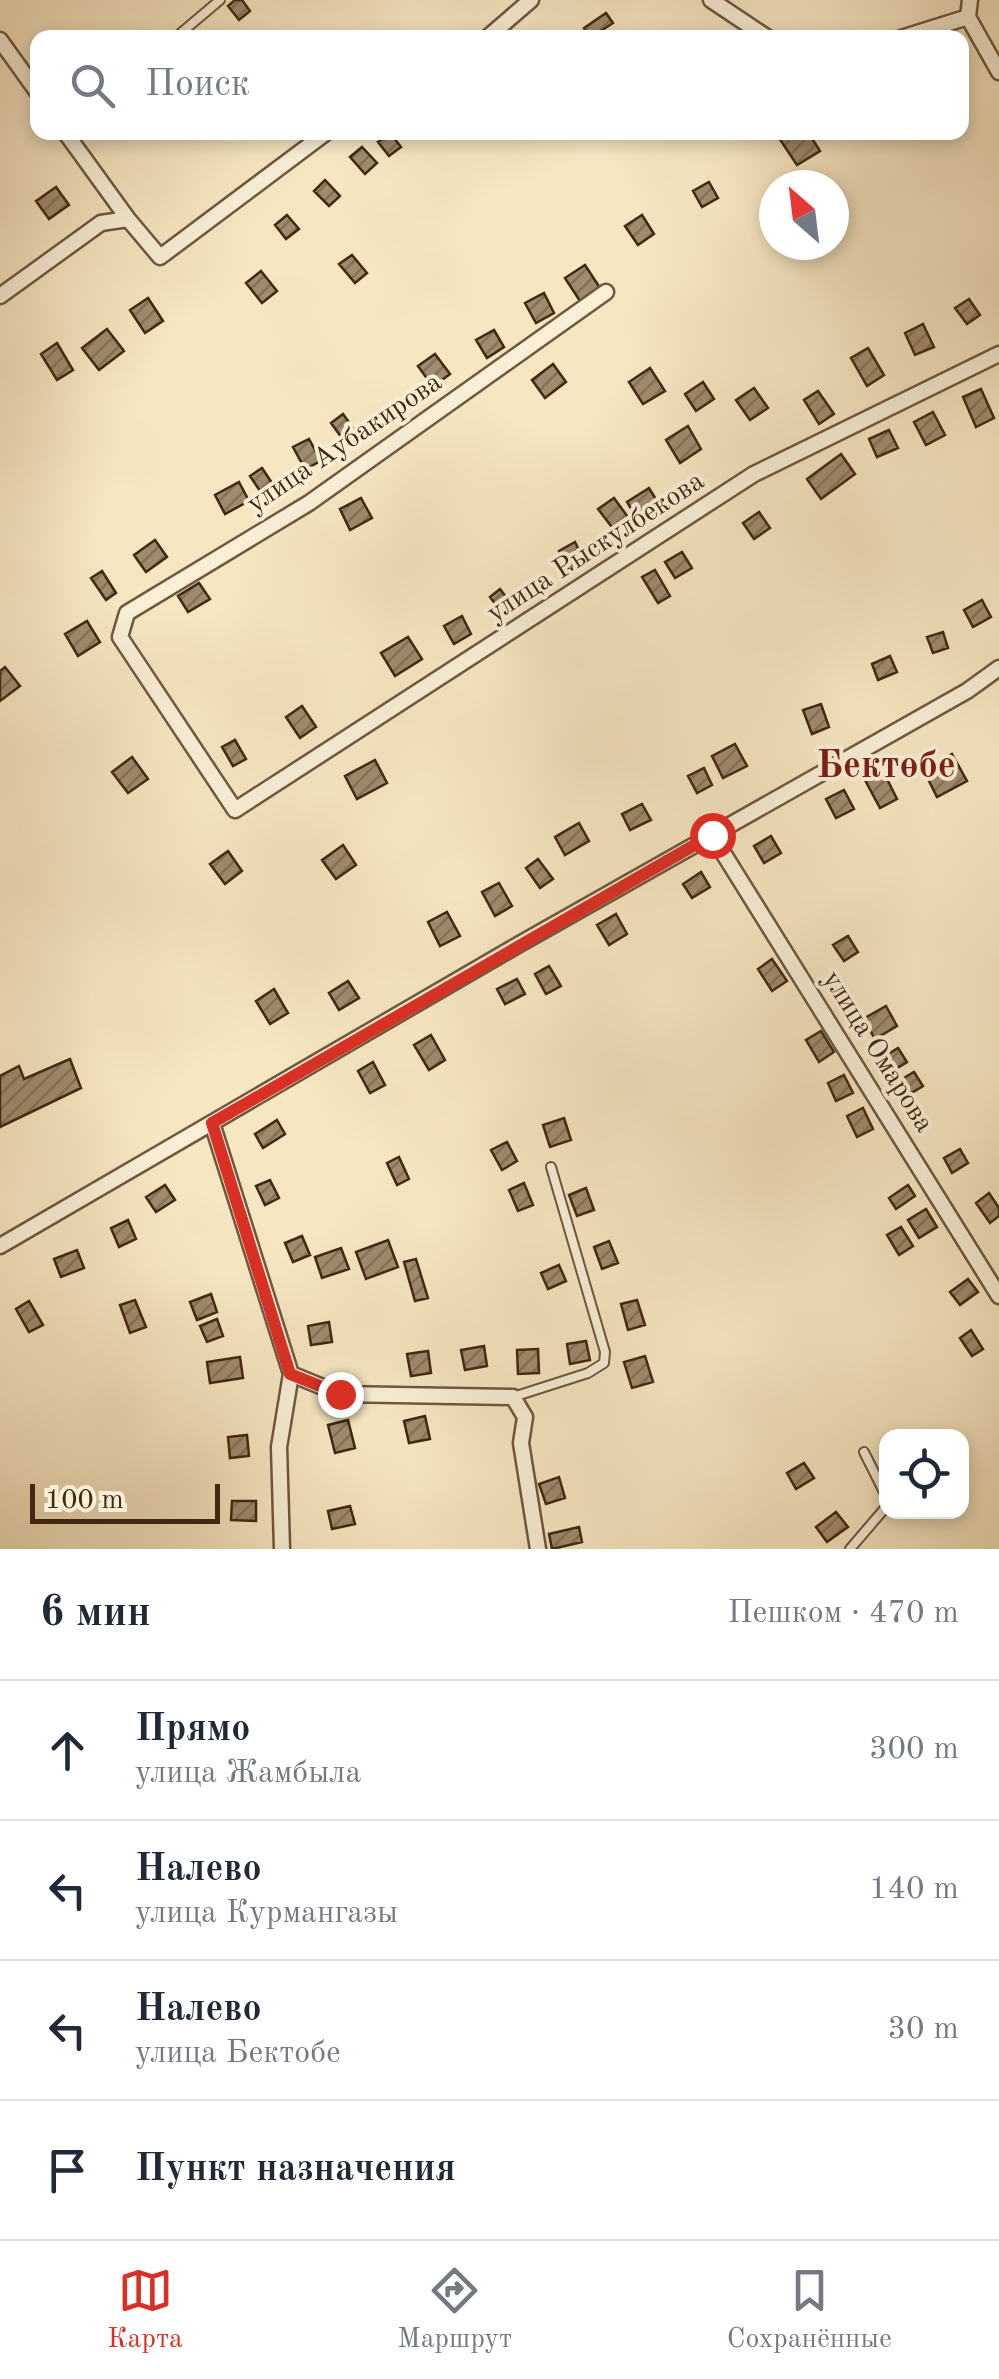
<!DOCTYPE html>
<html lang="ru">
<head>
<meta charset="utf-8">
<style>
  body { margin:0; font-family:"Old Standard TT",serif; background:#f6f6f7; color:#1f2937 }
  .controls { position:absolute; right:30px; bottom:30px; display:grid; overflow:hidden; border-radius:20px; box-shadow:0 5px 15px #0003 }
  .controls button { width:90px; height:90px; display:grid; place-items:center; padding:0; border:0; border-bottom:2px solid #e0e1e3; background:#fff; color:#1f2937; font:50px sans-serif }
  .compass { position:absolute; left:759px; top:170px; width:90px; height:90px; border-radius:50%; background:#fff; box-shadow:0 5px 15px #0003; rotate:332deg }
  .scale { position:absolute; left:30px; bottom:25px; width:190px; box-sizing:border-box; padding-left:10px; border:5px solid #412811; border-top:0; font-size:28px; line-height:35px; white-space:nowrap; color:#412811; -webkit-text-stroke:8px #f9efd7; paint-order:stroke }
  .stop { position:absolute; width:30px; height:30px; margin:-22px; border:8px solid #d93025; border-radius:50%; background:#fff }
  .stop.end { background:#d93025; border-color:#fff; box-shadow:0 2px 10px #0008 }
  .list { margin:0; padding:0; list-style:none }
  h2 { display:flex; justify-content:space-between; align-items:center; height:130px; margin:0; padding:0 40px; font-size:42px }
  h2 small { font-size:32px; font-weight:400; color:#747a83 }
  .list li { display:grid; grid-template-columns:65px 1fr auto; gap:30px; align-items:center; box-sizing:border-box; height:140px; padding:0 40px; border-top:2px solid #e0e1e3 }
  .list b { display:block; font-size:38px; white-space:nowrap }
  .list p { margin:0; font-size:32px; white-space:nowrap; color:#747a83 }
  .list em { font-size:32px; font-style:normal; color:#747a83 }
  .icon { flex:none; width:55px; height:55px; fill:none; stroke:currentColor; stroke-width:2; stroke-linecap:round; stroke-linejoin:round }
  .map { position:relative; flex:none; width:999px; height:1549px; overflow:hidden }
  .search { position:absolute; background:#fff; box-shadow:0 5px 15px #0003; left:30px; right:30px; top:30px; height:110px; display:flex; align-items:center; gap:25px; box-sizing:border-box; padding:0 35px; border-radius:20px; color:#747a83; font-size:38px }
  .sheet { height:690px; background:#fff }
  nav { display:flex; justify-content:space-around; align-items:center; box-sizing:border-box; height:140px; border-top:2px solid #e0e1e3; background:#fff; font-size:28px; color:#747a83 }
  nav a { display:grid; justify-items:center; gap:5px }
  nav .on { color:#d93025 }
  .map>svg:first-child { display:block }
</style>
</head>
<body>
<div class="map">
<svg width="999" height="1549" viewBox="0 0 999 1549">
  <defs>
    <pattern id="building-hatch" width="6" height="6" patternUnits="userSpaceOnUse" patternTransform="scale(2.5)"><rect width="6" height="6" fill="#9f8b6d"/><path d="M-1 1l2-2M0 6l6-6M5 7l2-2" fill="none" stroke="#837258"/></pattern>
  </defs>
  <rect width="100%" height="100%" fill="#f6e6c2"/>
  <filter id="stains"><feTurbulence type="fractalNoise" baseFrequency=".002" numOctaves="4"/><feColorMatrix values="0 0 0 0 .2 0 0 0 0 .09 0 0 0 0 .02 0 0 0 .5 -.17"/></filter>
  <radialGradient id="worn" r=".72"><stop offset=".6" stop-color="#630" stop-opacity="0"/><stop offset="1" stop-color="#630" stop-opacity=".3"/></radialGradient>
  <!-- building -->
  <path fill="url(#building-hatch)" stroke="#412811" stroke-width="2.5" d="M235 0H242L250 11 239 20 228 6Z
    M606 13 613 23 590 38 584 28Z
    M780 132H808L820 151 797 165 777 135Z
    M390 133 401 147 389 156 378 142Z
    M362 147 377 163 365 174 350 157Z
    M325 180 340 196 329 206 314 191Z
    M709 182 718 198 702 207 693 191Z
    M56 187 69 205 49 219 36 201Z
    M287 215 299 229 286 239 275 225Z
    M642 215 654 234 638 245 625 226Z
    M352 255 367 273 355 283 339 264Z
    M585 265 600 288 580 301 565 278Z
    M261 271 277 291 262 303 246 283Z
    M544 293 554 313 536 323 525 303Z
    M148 298 163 321 145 333 130 310Z
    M969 299 980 315 967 324 955 308Z
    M923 324 934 347 915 355 905 333Z
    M107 329 124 351 99 370 82 348Z
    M494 330 504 347 487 358 476 340Z
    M57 343 73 370 57 380 41 354Z
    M868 348 884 375 867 386 851 358Z
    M435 354 450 374 433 387 418 366Z
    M553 364 566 382 545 398 532 380Z
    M650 368 665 391 643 404 629 382Z
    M703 382 714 399 696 411 685 394Z
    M754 388 768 408 750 420 736 400Z
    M981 389 994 418 976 427 963 397Z
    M818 391 834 414 819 424 804 400Z
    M933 412 945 435 926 445 914 422Z
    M343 414 359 436 347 445 331 423Z
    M688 426 701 449 680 463 666 440Z
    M889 430 898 448 877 457 869 439Z
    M309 439 321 461 305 469 293 447Z
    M841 454 855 474 821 499 807 479Z
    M262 468 274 486 262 494 250 476Z
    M239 482 249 501 225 514 215 495Z
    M649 488 657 501 635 515 627 502Z
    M361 498 372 518 350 530 340 509Z
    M614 498 633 524 618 535 598 509Z
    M759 512 770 528 754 539 743 523Z
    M155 540 167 557 146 572 134 555Z
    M575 542 585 562 569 571 559 551Z
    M682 552 692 568 675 578 665 562Z
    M655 570 670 596 658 603 642 577Z
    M102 571 116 593 106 600 91 578Z
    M199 583 210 599 188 612 178 596Z
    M500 589 512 605 502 613 490 597Z
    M982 600 991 617 973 627 964 610Z
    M462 616 471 634 454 644 444 626Z
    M87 621 100 642 78 656 65 634Z
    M943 632 948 648 933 653 927 637Z
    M408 637 422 659 395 676 381 653Z
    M890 656 897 672 878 680 872 664Z
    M5 667 20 686 0 701V671Z
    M821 704 829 727 812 734 803 710Z
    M302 706 316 727 300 738 286 717Z
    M235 740 246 759 233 766 222 747Z
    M735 744 747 766 723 778 712 756Z
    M952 754 967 781 937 797 923 769Z
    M132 757 148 779 128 793 112 772Z
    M375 760 387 783 357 799 345 776Z
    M704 768 712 785 697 793 688 776Z
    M883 771 897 799 880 808 865 780Z
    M844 790 854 809 836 818 826 799Z
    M642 804 651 820 630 830 622 814Z
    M579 823 589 841 565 855 555 837Z
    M771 836 781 853 764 863 754 846Z
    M343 845 356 865 336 879 322 860Z
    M228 851 242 871 225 884 210 864Z
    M538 859 553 879 540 888 526 868Z
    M701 872 710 887 692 898 683 884Z
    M499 883 512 906 495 916 482 892Z
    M447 912 460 936 440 946 428 922Z
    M616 914 627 934 609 945 597 925Z
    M848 936 858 952 844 961 833 945Z
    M772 959 787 981 772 991 758 969Z
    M549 966 561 986 546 994 535 974Z
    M517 979 525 994 505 1004 497 989Z
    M348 981 359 998 339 1010 329 993Z
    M274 989 288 1013 270 1024 256 1001Z
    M886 1006 897 1026 875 1039 863 1019Z
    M821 1031 834 1052 819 1062 806 1040Z
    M431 1035 445 1060 429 1070 414 1045Z
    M898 1048 907 1062 891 1072 882 1058Z
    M70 1059 81 1088 0 1127V1076L19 1066 24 1079Z
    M373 1062 385 1085 370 1093 358 1071Z
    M914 1072 923 1086 908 1095 899 1081Z
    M844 1075 853 1093 836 1101 828 1083Z
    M863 1108 873 1129 857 1137 847 1116Z
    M564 1118 571 1140 550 1147 543 1125Z
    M277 1120 285 1134 263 1148 255 1134Z
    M507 1142 517 1161 502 1170 491 1150Z
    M960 1149 968 1163 952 1173 944 1158Z
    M399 1157 409 1179 397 1185 387 1163Z
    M270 1180 279 1198 265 1205 256 1186Z
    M524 1183 533 1205 518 1211 509 1190Z
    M165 1185 175 1200 156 1212 146 1197Z
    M908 1185 915 1196 896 1209 889 1198Z
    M586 1188 594 1210 577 1216 569 1195Z
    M989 1193 999 1208V1216L990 1223 976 1203Z
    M926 1209 937 1227 919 1238 908 1220Z
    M128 1220 136 1239 119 1247 111 1228Z
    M901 1227 913 1246 899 1255 887 1235Z
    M302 1236 310 1255 293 1262 285 1243Z
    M388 1240 398 1267 366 1279 356 1252Z
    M609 1241 618 1263 602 1269 594 1247Z
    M341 1248 349 1269 322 1278 315 1257Z
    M77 1250 84 1268 61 1277 54 1259Z
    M416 1259 428 1298 415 1301 404 1262Z
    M559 1265 566 1281 548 1289 541 1273Z
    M968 1279 978 1292 960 1305 950 1292Z
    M211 1294 217 1312 197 1320 190 1302Z
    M135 1300 146 1327 130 1333 120 1305Z
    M637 1300 645 1325 628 1330 621 1304Z
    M29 1301 43 1325 29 1332 16 1309Z
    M217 1319 223 1336 207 1342 200 1326Z
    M329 1322 332 1342 311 1345 308 1326Z
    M971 1330 983 1349 972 1356 960 1338Z
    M586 1341 590 1360 570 1364 567 1344Z
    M484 1346 487 1366 465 1370 461 1350Z
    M538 1349 539 1373 518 1374 517 1350Z
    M428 1351 431 1373 411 1376 407 1354Z
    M645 1356 653 1382 632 1388 624 1362Z
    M240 1357 243 1378 210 1383 207 1362Z
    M425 1416 430 1439 409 1443 404 1421Z
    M348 1420 355 1448 335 1453 328 1425Z
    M247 1435 249 1456 230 1458 228 1437Z
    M804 1463 814 1478 796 1489 787 1473Z
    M559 1477 565 1498 546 1504 539 1484Z
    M232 1501H256V1521L231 1520Z
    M350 1506 355 1524 332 1529 328 1511Z
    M836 1512 848 1527 827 1542 816 1527Z
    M579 1527 582 1542 552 1549 549 1534Z"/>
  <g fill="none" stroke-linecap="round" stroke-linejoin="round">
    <!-- service casing -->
    <g stroke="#6e583d" stroke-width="12">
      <path id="service" d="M175 38 220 0
        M513 1397 588 1373 604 1363 605 1352 551 1167
        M864 1452 886 1496
        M850 1549 886 1507"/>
    </g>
    <!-- minor casing -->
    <g stroke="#6e583d" stroke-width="19">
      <path id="minor" d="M711 0 768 38
        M970 0 968 17 999 72
        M487 38 531 0
        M901 38 968 17
        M0 40 38 93
        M65 132 128 219
        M606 292 309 503 127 613 120 637 235 810 754 474 999 354
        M0 296 101 223 128 219 160 257 327 132
        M712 835 999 1296
        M212 1123 291 1374 279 1447 282 1549
        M0 1246 516 946 967 691 999 668
        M291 1374 340 1394 513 1397 525 1417 521 1443 538 1549"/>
    </g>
    <!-- service -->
    <use href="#service" stroke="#f9efd7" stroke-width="8"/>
    <!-- minor -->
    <use href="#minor" stroke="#f9efd7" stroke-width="14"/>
  </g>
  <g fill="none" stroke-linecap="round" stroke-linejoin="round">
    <!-- route -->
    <path stroke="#d93025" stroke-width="12" d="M340 1394 290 1374 212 1123 712 835"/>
  </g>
  <g text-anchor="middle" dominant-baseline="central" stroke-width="8" stroke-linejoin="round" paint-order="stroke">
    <!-- street labels -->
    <g font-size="28" fill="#412811" stroke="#f9efd7">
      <text transform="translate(345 444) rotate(-34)">улица Аубакирова</text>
      <text transform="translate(596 548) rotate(-33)">улица Рыскулбекова</text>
      <text transform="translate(877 1052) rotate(58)">улица Омарова</text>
    </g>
    <!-- district labels -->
    <g font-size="38" font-weight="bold" fill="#7a1f14" stroke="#f9efd7">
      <text x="886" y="767">Бектөбе</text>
    </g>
  </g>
  <rect width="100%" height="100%" filter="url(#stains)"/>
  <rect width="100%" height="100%" fill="url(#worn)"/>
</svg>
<div class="controls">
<button><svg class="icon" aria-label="locate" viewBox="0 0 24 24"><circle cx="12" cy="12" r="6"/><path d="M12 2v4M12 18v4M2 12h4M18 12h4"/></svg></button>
</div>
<svg class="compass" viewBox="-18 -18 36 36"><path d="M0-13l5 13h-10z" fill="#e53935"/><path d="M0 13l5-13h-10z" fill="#747a83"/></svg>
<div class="scale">100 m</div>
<div class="stop" style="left:712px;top:835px"></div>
<div class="stop end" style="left:340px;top:1394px"></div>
<div class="search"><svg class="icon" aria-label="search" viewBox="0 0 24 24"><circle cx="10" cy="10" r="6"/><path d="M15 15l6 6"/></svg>Поиск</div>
</div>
<section class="sheet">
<h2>6 мин<small>Пешком · 470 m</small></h2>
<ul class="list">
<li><svg class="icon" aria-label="ahead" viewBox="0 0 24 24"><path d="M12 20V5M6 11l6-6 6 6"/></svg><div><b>Прямо</b><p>улица Жамбыла</p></div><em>300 m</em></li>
<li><svg class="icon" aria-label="left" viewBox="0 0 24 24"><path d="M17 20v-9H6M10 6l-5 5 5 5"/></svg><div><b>Налево</b><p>улица Курмангазы</p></div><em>140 m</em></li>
<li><svg class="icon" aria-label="left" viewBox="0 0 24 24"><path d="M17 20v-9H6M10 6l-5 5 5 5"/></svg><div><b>Налево</b><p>улица Бектобе</p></div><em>30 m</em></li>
<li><svg class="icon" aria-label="arrive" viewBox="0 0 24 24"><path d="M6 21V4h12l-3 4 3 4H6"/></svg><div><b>Пункт назначения</b></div></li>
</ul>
</section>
<nav>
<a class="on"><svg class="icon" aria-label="map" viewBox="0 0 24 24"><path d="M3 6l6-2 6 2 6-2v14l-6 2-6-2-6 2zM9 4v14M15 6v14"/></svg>Карта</a>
<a><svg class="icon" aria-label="directions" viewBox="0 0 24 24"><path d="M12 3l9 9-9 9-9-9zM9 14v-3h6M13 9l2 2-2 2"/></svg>Маршрут</a>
<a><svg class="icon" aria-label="saved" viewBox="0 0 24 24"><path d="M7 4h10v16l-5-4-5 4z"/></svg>Сохранённые</a>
</nav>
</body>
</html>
